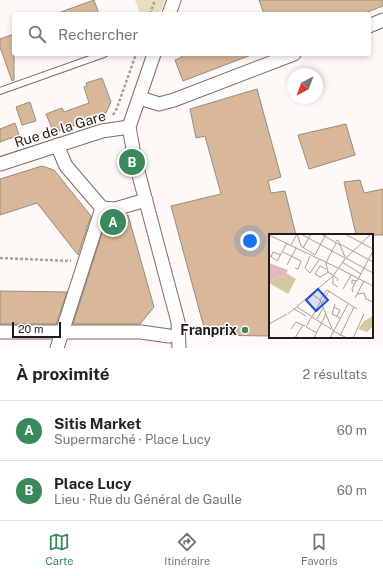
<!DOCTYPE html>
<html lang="fr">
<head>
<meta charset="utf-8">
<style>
  body { margin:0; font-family:"Public Sans",sans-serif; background:#f6f6f6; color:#222 }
  .compass { position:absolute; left:287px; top:68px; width:36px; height:36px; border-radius:50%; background:#fff; box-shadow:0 2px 6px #0003; rotate:221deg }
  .scale { position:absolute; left:12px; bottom:10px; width:49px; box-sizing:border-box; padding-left:4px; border:2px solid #221a16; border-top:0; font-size:11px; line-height:14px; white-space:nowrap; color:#221a16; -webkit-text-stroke:3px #fff; paint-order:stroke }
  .you { position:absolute; left:250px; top:241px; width:14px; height:14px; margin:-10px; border:3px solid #fff; border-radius:50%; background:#1a73e8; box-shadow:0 0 0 6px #1a73e833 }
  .badge { display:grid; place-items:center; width:26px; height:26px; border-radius:50%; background:#39895a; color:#fff; font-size:13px; font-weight:700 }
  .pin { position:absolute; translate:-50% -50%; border:2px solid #fff; box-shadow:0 1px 4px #0006 }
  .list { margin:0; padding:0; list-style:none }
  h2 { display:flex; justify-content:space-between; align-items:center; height:52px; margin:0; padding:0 16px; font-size:17px }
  h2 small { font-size:13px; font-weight:400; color:#767676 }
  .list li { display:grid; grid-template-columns:26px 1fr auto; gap:12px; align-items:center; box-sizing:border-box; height:60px; padding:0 16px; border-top:1px solid #e0e0e0 }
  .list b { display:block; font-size:15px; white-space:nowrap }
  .list p { margin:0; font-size:13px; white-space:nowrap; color:#767676 }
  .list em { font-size:13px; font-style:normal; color:#767676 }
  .icon { flex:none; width:22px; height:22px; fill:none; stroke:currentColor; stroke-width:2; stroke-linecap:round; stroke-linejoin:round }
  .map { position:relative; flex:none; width:383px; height:348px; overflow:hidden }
  .search { position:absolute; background:#fff; box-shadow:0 2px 6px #0003; left:12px; right:12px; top:12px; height:44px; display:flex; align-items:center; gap:10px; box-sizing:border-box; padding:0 14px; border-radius:4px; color:#767676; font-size:15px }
  .sheet { height:172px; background:#fff }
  nav { display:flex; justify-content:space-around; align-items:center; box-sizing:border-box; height:56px; border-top:1px solid #e0e0e0; background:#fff; font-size:11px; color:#767676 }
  nav a { display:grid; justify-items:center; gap:2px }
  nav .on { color:#39895a }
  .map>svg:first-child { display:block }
</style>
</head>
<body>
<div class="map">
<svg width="383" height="348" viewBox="0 0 383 348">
  <rect width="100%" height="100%" fill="#fef9f7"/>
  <!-- green -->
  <path fill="#ebdfc2" d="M135 0H165L160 14H140Z"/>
  <!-- building -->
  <path fill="#d8b898" stroke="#9b8b7a" d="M94 0 99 14H58V13Z
    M259 0H383V6L362 14H264Z
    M14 34V80L12 81 0 47V39Z
    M180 54H251V55L183 81 175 60 182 57Z
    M102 78 111 102 106 113 54 133 46 114 62 108 64 112 89 103 84 87 87 86 86 83Z
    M257 89 281 177 268 181 271 193 285 191 296 235H270V336L206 335 171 206 221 194 205 136 196 138 190 109Z
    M30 102 36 121 22 125 16 107Z
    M15 123 19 135 0 142V129Z
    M346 124 355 155 309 169 298 135Z
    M42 166 54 170 91 216 78 255 37 203 0 215V179Z
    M360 180 364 193 383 189V235H356L344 182Z
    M128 215 154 307 140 324H73L106 221Z
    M0 291 67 292 56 324H0Z"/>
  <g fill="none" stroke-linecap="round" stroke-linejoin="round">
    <!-- lane casing -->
    <g stroke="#806b61" stroke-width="8">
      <path id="lane" d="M0 91 104 54"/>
    </g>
    <!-- street casing -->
    <g stroke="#806b61" stroke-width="15">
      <path id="street" d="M169 14 174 0
        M369 26 383 20
        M154 54 129 127 135 160 178 322 179 348
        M140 98 159 104 174 100 294 54
        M57 145 66 166 102 208 115 209 146 200
        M0 164 102 131 129 127
        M0 332H141L169 336
        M57 348 102 208"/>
    </g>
    <!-- path -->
    <path stroke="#a7a19e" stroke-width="2.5" stroke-dasharray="3 2" stroke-linecap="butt" d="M150 14 155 0
      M113 115 117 108 136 54
      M0 258 71 261"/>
    <!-- lane -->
    <use href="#lane" stroke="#fff" stroke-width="6"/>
    <!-- street -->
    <use href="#street" stroke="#fff" stroke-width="13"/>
  </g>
  <!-- markers -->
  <circle fill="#39895a" stroke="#fff" stroke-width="1.5" cx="245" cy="330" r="4"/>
  <g text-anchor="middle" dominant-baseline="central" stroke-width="3" stroke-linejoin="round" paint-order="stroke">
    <!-- street labels -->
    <g font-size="14" fill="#221a16" stroke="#fff">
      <text transform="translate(60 129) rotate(-17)">Rue de la Gare</text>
    </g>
    <!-- poi labels -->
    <g font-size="14" font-weight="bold" fill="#221a16" stroke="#fff" text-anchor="end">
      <text x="237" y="330">Franprix</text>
    </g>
  </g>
  <!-- overview -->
  <g transform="translate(269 234)">
    <rect width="104" height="104" fill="#fef9f7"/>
    <path d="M17 39 27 45 19 60 0 49V44L6 46 8 41 15 43ZM104 82V92L98 98 89 95 95 87Z" fill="#d6c79e"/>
    <path d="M0 29 19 36 15 43 8 41 6 46 0 44Z" fill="#e5b6c2"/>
    <path fill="none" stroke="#a6a09d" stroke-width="1" d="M28 0 32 12 46 21M32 0 76 24M52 0 71 11 69 6 67 7M76 0 104 15M0 1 69 34M67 9 57 29 59 38 69 45 68 47M71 10 104 28M22 11 28 0M71 11 76 23M34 14 42 0M14 18 32 27 29 35 26 34M0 21 8 27 18 9M46 21 57 0M41 22 36 34 41 39 50 26M2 23 4 18 12 21M77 24 104 39M73 28 92 40M18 31 27 14M69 34 104 52M57 35 51 32 46 40 51 43 60 38M64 43V50L69 53M83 50V46L88 47 104 17M74 55 82 41M58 56 88 75M84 58 83 55 87 47M43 60 51 66 64 97M88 60 95 59 97 65 104 68M86 64 95 47M51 66 58 56M52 67 43 83 62 95M53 69 60 57M66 70 63 80 71 84M28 73 42 82M65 73 71 76 68 82M25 75 37 82M19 80 64 42 76 25 102 0M43 82 37 93 48 99M48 85 54 74M0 90 18 80M22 95 27 88 36 92M64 97 78 104M71 102 85 73M26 104 34 91M45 104 57 80M61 104 79 70M84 104 95 80"/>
    <path fill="#1d4ed8" fill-opacity="0.15" stroke="#1d4ed8" stroke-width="2" d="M49 55 59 66 47 77 37 66Z"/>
    <rect width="104" height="104" fill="none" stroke="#221a16" stroke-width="2"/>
  </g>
</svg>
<svg class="compass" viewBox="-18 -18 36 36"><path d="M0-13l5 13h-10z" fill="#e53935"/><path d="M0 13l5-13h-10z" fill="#767676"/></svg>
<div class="scale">20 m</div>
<div class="you"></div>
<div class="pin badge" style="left:113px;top:222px">A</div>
<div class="pin badge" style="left:132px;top:162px">B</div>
<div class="search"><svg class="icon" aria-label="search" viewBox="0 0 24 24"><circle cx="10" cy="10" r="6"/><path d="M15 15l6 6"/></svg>Rechercher</div>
</div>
<section class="sheet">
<h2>À proximité<small>2 résultats</small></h2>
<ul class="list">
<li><span class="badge">A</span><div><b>Sitis Market</b><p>Supermarché · Place Lucy</p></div><em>60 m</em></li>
<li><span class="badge">B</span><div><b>Place Lucy</b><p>Lieu · Rue du Général de Gaulle</p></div><em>60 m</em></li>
</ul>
</section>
<nav>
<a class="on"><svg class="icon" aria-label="map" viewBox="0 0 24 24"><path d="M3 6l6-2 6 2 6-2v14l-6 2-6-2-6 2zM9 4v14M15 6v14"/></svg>Carte</a>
<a><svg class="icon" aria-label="directions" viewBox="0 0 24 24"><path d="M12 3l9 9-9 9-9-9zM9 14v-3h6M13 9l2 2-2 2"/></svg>Itinéraire</a>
<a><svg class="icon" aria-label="saved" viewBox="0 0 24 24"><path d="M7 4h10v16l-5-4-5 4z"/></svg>Favoris</a>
</nav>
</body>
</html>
